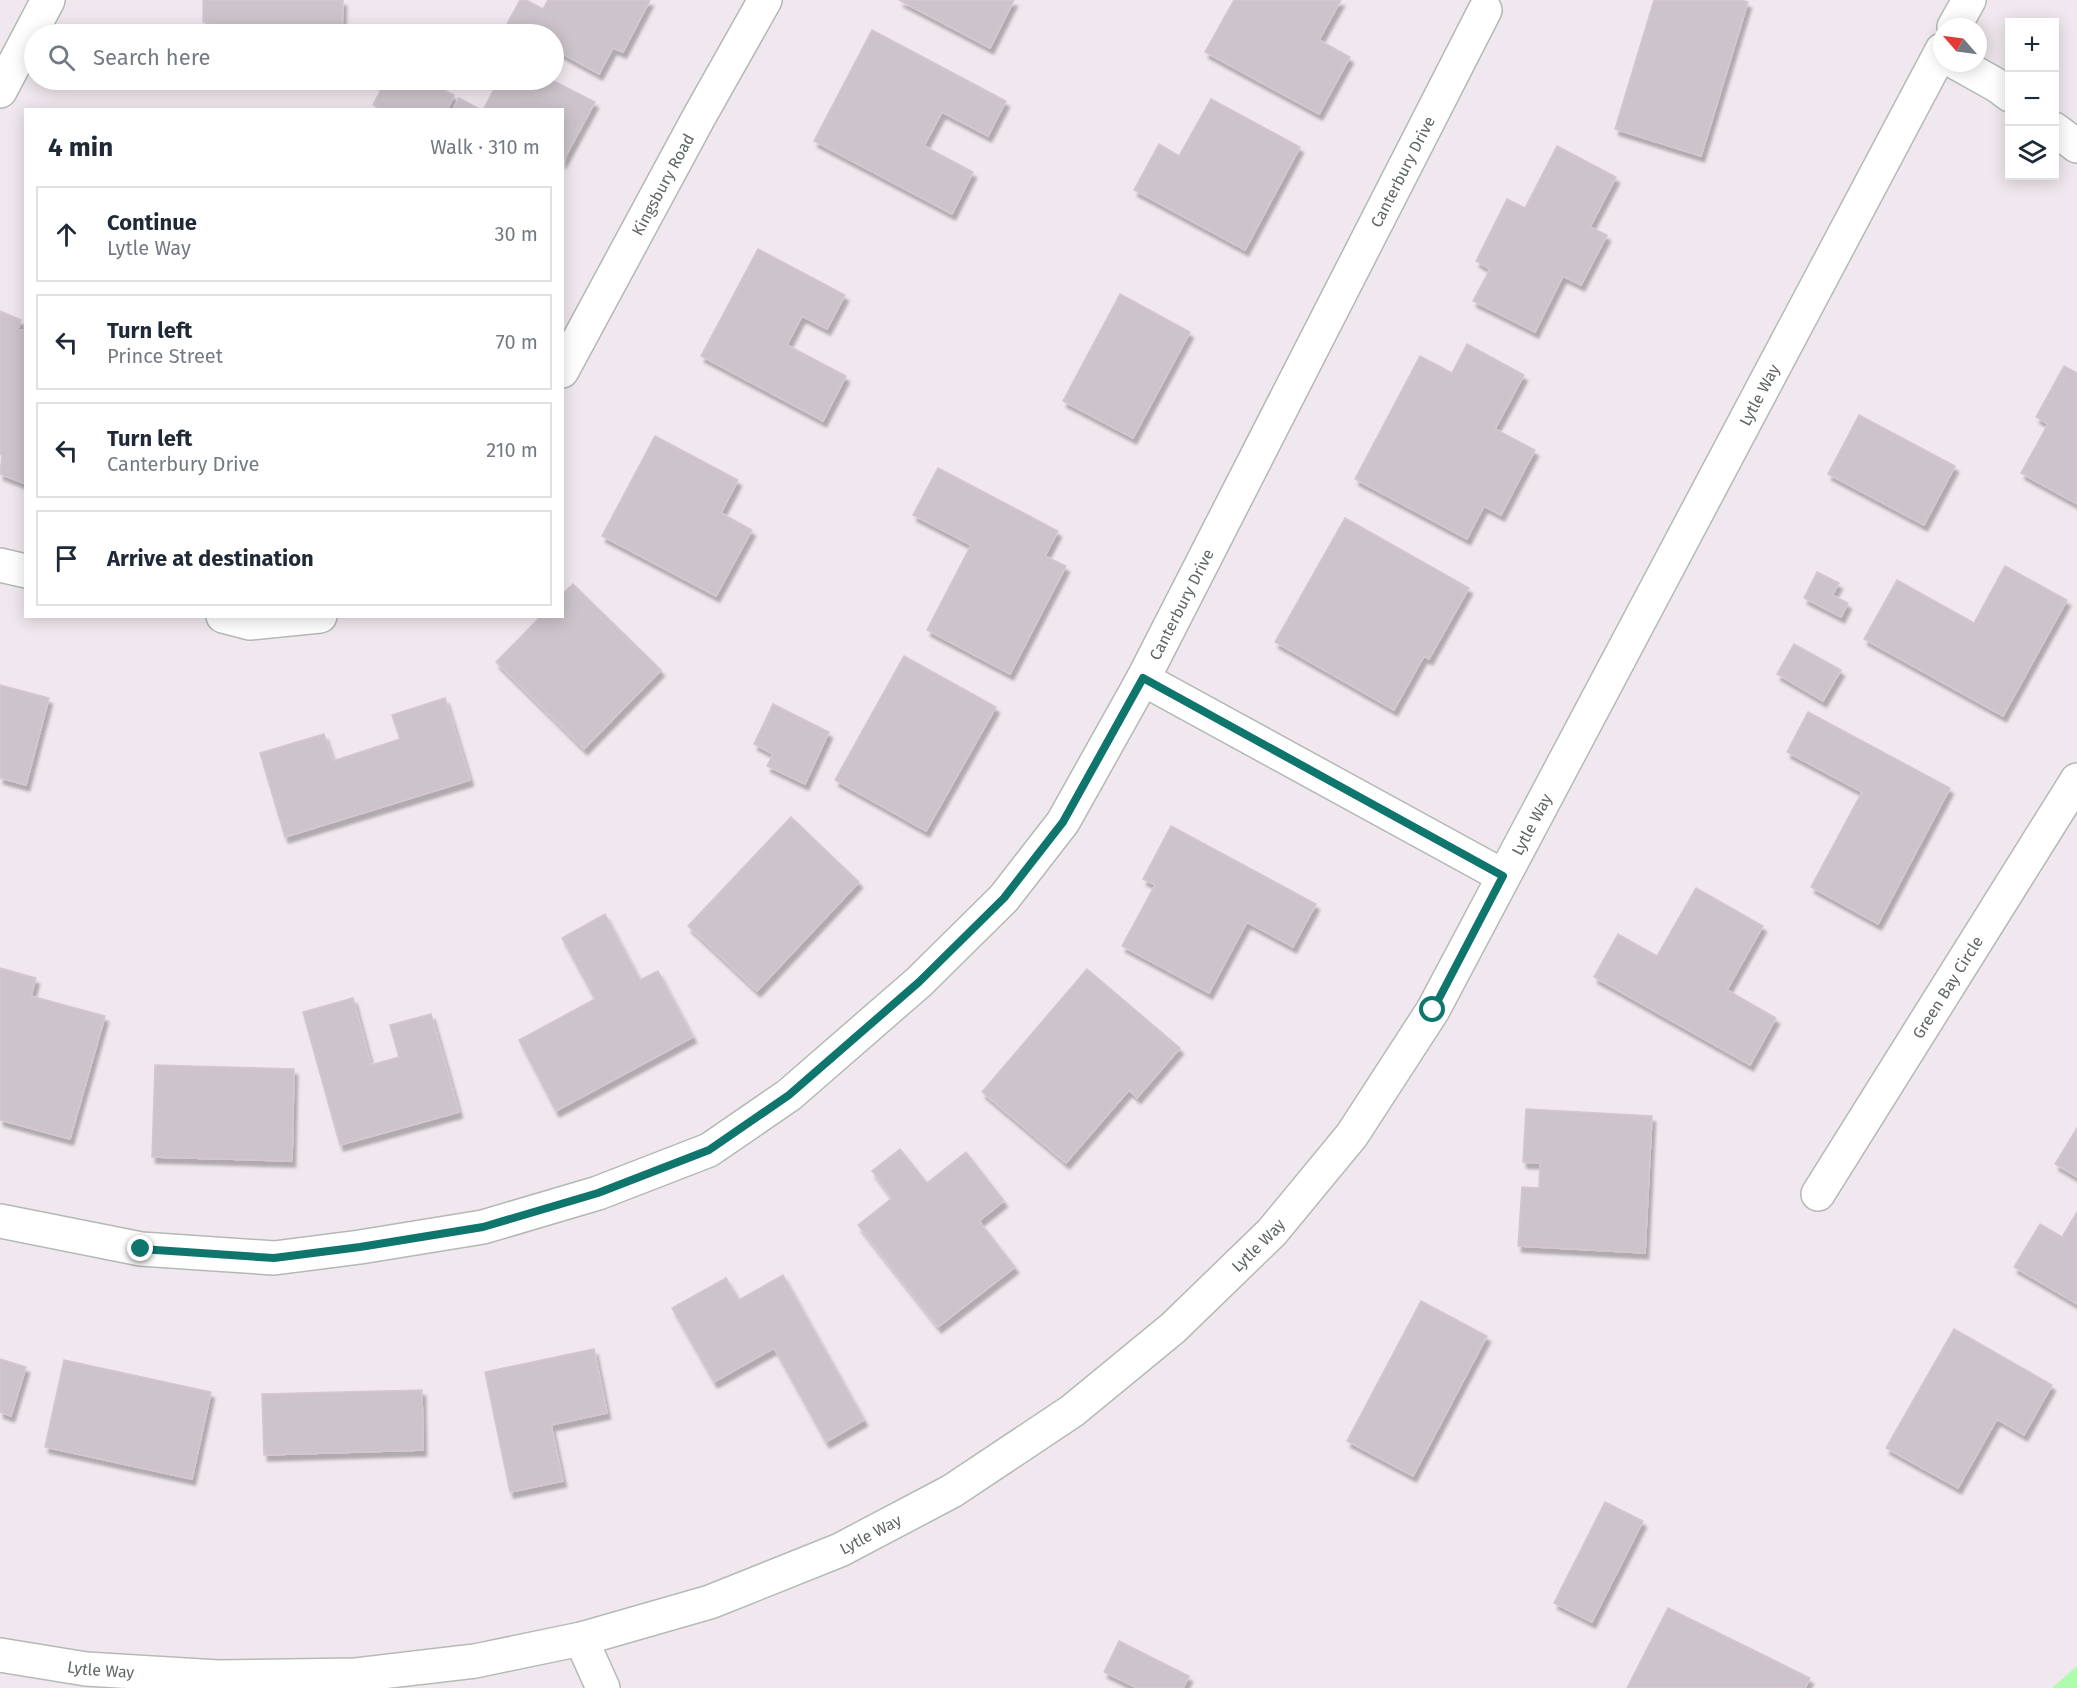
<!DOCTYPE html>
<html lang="en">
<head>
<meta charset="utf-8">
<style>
  body { margin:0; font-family:"Fira Sans",sans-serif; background:#f6f6f7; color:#1f2937 }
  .controls { position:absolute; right:18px; top:18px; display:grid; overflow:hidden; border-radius:0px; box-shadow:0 3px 15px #0003 }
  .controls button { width:54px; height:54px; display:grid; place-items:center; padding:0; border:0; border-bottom:2px solid #e0e1e3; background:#fff; color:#1f2937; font:30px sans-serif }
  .compass { position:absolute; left:1933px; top:18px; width:54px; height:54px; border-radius:50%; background:#fff; box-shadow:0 3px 15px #0003; rotate:298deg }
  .stop { position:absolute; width:18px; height:18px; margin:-14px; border:4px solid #0f766e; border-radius:50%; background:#fff }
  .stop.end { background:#0f766e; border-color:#fff; box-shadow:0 2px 6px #0008 }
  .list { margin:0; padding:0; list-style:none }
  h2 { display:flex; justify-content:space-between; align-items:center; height:78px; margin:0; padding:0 24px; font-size:26px }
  h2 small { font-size:20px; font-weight:400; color:#747a83 }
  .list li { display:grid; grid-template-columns:39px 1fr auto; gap:18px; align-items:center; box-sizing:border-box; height:96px; margin:0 12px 12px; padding:0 12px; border:2px solid #e0e1e3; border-radius:0px }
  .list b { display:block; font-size:22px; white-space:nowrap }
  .list p { margin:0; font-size:20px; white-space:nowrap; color:#747a83 }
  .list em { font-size:20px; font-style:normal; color:#747a83 }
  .icon { flex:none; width:33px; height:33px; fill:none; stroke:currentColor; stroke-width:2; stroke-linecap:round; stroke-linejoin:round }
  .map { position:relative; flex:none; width:2077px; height:1688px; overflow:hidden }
  .search { position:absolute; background:#fff; box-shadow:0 3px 15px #0003; left:24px; top:24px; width:540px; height:66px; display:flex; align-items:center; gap:15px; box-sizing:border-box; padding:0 21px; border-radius:33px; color:#747a83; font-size:22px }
  .panel { position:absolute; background:#fff; box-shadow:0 3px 15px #0003; left:24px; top:108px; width:540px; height:510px; border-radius:0px }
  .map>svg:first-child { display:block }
</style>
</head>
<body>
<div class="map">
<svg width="2077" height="1688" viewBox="0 0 2077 1688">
  <defs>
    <filter id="shadow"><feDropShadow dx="3.5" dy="6" stdDeviation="1.5" flood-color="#0004"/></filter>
  </defs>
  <rect width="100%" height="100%" fill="#f0e8ee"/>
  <!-- water -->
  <path fill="#aefcad" d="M2077 1666V1688H2052Z"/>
  <!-- building -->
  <path fill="#ccc4ca" stroke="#d5c6d2" stroke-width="1.5" filter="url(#shadow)" d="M203 0H343L342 34H208V22H203Z
    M520 0H526L543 9 548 0H650L623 52 613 48 599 74 554 49V34H527L507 24Z
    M899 0H1014L990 48Z
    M1234 0H1341L1319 40 1350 57 1319 114 1205 52Z
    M1654 0H1741L1748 2 1701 156 1615 129Z
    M872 30 1006 101 988 136 942 112 924 146 973 172 952 214 814 141Z
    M386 80H424L454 95 447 110H382L373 105Z
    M499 80H552L595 102 562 163V110H483Z
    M459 98 481 110H453Z
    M1211 99 1300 147 1245 250 1134 190 1159 144 1179 156Z
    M1557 146 1616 177 1590 227 1607 235 1581 285 1563 276 1535 332 1473 301 1490 269 1476 261 1507 199 1525 208Z
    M758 249 845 295 827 329 802 316 787 345 846 376 823 421 701 356Z
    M1120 294 1190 332 1133 438 1063 401Z
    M0 311 21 320 18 329 26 332V484L0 474 2 455 0 454Z
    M1467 344 1524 375 1495 429 1535 450 1501 515 1484 506 1467 539 1355 479 1420 356 1452 373Z
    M2064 366 2077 373V504L2021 473 2048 424 2036 417Z
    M1859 415 1955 466 1924 525 1828 474Z
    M655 436 738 480 721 513 752 530 716 596 602 536Z
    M938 468 1058 531 1045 556 1066 566 1010 674 927 630 971 545 913 515Z
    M1345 518 1469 588 1429 659 1424 656 1394 710 1275 642Z
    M2005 566 2067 600 2003 716 1864 639 1897 580 1974 623Z
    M1817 572 1839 583 1832 595 1848 603 1841 617 1804 598Z
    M573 584 661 670 584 749 496 662 541 616H562V594Z
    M1794 644 1841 670 1823 701 1777 674Z
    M904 656 996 707 926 831 835 780Z
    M0 685 49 698 26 785 0 778Z
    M445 698 470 780 285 837 260 753 324 734 333 761 400 739 392 715Z
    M773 704 829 732 805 784 767 766 773 754 754 744Z
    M1808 712 1950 788 1878 924 1811 887 1862 792 1787 752Z
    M791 817 859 882 757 991 688 926Z
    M1171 826 1316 904 1293 947 1247 922 1209 993 1122 946 1155 885 1143 879Z
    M1696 888 1763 926 1727 990 1776 1018 1750 1065 1594 977 1618 934 1657 956Z
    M605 914 640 980 658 971 693 1037 556 1111 519 1040 595 999 562 938Z
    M0 968 36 978 31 996 105 1016 70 1139 0 1120Z
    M1087 969 1180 1048 1137 1098 1129 1090 1066 1163 982 1092Z
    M353 998 371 1065 399 1057 390 1025 431 1014 459 1112 340 1145 303 1012Z
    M155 1065 294 1069 292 1161 152 1157Z
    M1526 1109 1652 1116 1645 1253 1518 1246 1522 1187 1539 1188 1540 1163 1523 1162Z
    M2077 1128V1177L2055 1164Z
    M900 1149 927 1183 966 1152 1004 1201 979 1221 1015 1267 938 1327 858 1225 892 1198 872 1171Z
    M2077 1212V1304L2014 1267 2040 1224 2062 1237Z
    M783 1275 864 1420 826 1442 774 1348 714 1382 672 1308 726 1278 739 1300Z
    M1421 1301 1487 1336 1413 1476 1347 1441Z
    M1954 1329 2052 1385 2024 1435 1997 1419 1958 1488 1886 1448Z
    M594 1349 607 1413 551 1425 563 1481 510 1492 485 1372Z
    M0 1359 26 1367 11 1416 0 1412Z
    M64 1360 211 1392 192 1479 45 1447Z
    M422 1390 423 1450 264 1455 262 1394Z
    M1605 1502 1643 1521 1592 1622 1554 1603Z
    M1668 1608 1810 1678 1805 1688 1773 1687 1772 1688H1627Z
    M1119 1641 1189 1676 1183 1688H1137L1104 1672Z"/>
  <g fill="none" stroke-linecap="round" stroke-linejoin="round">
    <!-- street casing -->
    <g stroke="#b3b9b4" stroke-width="36">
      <g id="street">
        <path d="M1957 63 1998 86 2010 95"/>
        <path d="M0 91 48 0"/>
        <path d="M2054 129 2077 146"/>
        <path id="s1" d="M562 371 699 117 765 0"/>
        <path d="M0 565 26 571"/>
        <path d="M223 616 250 623 320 616"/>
        <path d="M1143 679 1503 876"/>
        <path id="s2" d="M1818 1194 2077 780"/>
        <path id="s3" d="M0 1221 141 1249 274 1258 360 1247 483 1227 598 1193 709 1150 789 1095 919 982 1004 898 1063 822 1143 679 1485 10"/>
        <path d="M581 1639 603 1688"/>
      </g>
    </g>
    <!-- secondary casing -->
    <g stroke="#b4bbb5" stroke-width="36">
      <g id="secondary">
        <path d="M1954 27 1969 0"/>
        <path id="s4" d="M0 1655 86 1669 218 1677 356 1675 475 1661 581 1639 710 1602 840 1550 952 1491 1072 1411 1173 1328 1272 1232 1352 1135 1433 1010 1942 50"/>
      </g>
    </g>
    <!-- street -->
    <use href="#street" stroke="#fff" stroke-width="33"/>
    <!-- secondary -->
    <use href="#secondary" stroke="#fff" stroke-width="33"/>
  </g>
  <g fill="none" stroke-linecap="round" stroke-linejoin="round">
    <!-- route -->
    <path stroke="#0f766e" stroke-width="8" d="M141 1249 274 1258 360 1247 483 1227 598 1193 709 1150 789 1095 919 982 1004 898 1063 822 1143 678 1503 876 1433 1010"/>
  </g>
  <g text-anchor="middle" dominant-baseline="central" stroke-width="6" stroke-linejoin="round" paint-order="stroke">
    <!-- street labels -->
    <g font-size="16" fill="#5f6760" stroke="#fff">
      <text stroke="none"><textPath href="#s3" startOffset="1946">Canterbury Drive</textPath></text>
      <text stroke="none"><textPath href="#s1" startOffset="212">Kingsbury Road</textPath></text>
      <text stroke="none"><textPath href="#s4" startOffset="2370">Lytle Way</textPath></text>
      <text stroke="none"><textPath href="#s3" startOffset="1460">Canterbury Drive</textPath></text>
      <text stroke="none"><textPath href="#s4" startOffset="1884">Lytle Way</textPath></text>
      <text stroke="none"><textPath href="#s2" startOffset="244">Green Bay Circle</textPath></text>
      <text stroke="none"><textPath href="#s4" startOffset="1380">Lytle Way</textPath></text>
      <text stroke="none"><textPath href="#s4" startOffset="894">Lytle Way</textPath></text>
      <text stroke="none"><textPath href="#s4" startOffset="102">Lytle Way</textPath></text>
    </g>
  </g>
</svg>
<div class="controls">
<button>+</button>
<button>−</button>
<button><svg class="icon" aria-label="layers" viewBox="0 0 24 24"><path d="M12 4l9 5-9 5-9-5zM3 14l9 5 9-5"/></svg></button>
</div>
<svg class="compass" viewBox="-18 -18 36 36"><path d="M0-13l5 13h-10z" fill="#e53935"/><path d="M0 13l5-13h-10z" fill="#747a83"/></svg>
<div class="stop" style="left:1433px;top:1010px"></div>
<div class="stop end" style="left:141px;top:1249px"></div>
<div class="search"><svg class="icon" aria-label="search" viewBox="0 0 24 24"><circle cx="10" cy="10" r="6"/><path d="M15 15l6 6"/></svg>Search here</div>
<section class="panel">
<h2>4 min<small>Walk · 310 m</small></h2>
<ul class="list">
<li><svg class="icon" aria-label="ahead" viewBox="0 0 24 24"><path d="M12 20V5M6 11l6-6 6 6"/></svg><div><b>Continue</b><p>Lytle Way</p></div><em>30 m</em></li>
<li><svg class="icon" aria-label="left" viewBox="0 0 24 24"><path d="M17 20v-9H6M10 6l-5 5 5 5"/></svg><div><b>Turn left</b><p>Prince Street</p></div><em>70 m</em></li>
<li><svg class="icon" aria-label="left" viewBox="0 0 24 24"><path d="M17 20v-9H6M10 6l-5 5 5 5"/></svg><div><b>Turn left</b><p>Canterbury Drive</p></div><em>210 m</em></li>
<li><svg class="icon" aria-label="arrive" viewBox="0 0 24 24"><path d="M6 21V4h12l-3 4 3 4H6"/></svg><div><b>Arrive at destination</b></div></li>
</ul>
</section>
</div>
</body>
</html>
